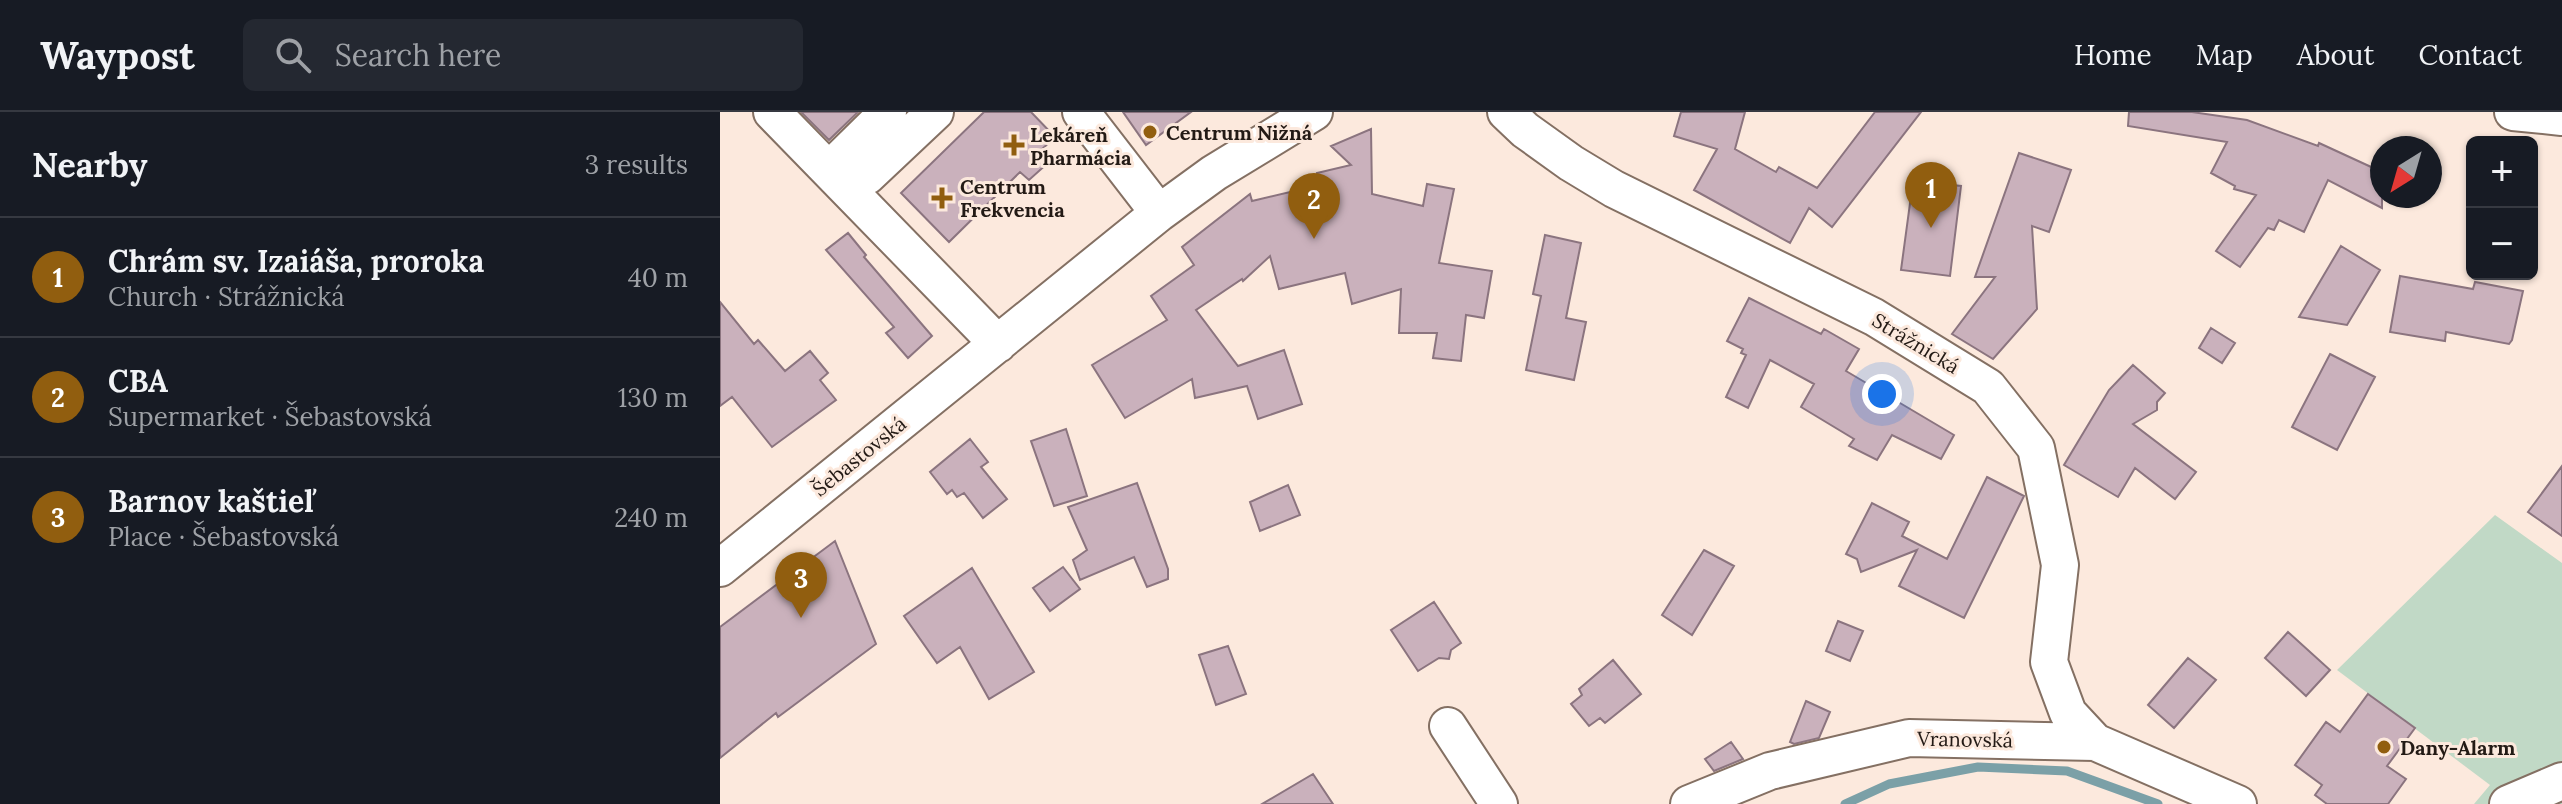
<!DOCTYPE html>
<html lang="en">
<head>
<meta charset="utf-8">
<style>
  body { margin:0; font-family:Lora,serif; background:#242831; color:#f1f3f6 }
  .controls { position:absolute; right:24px; top:24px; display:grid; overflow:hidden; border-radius:12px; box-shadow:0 2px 6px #0004 }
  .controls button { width:72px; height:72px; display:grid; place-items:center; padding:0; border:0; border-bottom:2px solid #363941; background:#171b24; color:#f1f3f6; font:40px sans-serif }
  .compass { position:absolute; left:1650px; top:24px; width:72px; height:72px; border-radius:50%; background:#171b24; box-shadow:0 2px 6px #0004; rotate:217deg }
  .you { position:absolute; left:1162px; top:282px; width:28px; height:28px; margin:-20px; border:6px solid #fff; border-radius:50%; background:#1a73e8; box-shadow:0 0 0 12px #1a73e833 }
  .badge { display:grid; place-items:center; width:52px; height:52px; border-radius:50%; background:#915e0f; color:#fff; font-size:26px; font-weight:700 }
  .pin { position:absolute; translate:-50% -66px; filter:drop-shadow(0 2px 4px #0008) }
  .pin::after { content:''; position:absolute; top:42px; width:28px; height:24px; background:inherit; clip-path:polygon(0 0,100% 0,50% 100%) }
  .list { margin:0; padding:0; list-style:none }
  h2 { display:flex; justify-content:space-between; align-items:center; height:104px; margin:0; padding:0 32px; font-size:34px }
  h2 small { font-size:26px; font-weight:400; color:#9ea1a6 }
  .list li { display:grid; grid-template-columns:52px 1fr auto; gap:24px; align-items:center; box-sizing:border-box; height:120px; padding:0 32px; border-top:2px solid #363941 }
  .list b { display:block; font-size:30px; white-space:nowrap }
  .list p { margin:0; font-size:26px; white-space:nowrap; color:#9ea1a6 }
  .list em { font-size:26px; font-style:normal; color:#9ea1a6 }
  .icon { flex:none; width:44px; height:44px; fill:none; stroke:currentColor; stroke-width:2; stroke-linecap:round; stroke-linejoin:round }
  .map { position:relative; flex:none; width:1842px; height:692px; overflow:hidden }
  header { display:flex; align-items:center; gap:48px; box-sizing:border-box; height:112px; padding:0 40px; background:#171b24; border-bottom:2px solid #363941 }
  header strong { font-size:38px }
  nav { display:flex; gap:44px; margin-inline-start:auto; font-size:28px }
  .search { width:560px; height:72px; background:#242831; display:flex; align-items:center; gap:20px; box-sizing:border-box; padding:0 28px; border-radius:12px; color:#9ea1a6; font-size:30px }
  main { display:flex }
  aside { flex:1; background:#171b24 }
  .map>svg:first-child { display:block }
</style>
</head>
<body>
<header>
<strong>Waypost</strong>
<div class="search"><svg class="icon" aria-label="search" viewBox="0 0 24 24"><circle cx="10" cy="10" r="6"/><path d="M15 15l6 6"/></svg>Search here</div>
<nav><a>Home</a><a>Map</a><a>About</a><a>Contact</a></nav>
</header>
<main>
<aside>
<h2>Nearby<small>3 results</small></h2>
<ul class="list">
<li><span class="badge">1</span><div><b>Chrám sv. Izaiáša, proroka</b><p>Church · Strážnická</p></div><em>40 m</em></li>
<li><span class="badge">2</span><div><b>CBA</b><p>Supermarket · Šebastovská</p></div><em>130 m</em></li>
<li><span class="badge">3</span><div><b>Barnov kaštieľ</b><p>Place · Šebastovská</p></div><em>240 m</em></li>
</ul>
</aside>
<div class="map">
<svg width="1842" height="692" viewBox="0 0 1842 692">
  <rect width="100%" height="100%" fill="#fce9dd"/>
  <!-- green -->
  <path fill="#c1d9c6" d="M1775 403 1842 451V692H1754L1770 673 1617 558Z"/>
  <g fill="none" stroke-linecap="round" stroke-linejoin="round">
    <!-- stream -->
    <path stroke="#7ba0a7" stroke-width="9" d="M1125 692 1169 672 1258 655 1347 659 1438 692"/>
  </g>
  <!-- building -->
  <path fill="#cab1bc" stroke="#8b747f" stroke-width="2" d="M81 0H138L109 28Z
    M264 0H311L335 25 319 40 329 50 309 68 300 60 229 130 181 81Z
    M403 0H471L426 33Z
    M961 0H1025L1015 37 1056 60 1059 55 1097 76 1155 0H1201L1112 115 1089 96 1070 131 974 78 997 37 954 24Z
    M1409 0H1472L1527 8 1598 34 1599 31 1662 60V96L1608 68 1584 120 1559 108 1554 118 1548 116 1520 155 1496 139 1536 83 1514 77 1515 74 1491 61 1507 30 1408 14Z
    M651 17 652 82 703 94 707 72 734 77 719 151 772 159 764 206 746 203 741 249 713 246 717 221H679L681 177 632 192 625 161 559 177 550 144 523 169 522 167 476 198 518 254 564 238 582 292 538 307 527 274 475 286 472 267 405 306 372 253 447 208 431 184 474 153 462 135 530 82 532 89 600 73 597 61 631 53 611 34Z
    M1299 41 1351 58 1329 120 1312 114 1317 197 1273 247 1232 222 1275 165H1255Z
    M1193 69 1241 74 1230 164 1181 158Z
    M128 121 146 143 144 145 212 224 188 246 166 221 174 215 106 138Z
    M825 123 861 131 846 206 866 210 854 268 806 258 821 184 813 182Z
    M1621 134 1660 158 1627 213 1579 205Z
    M1680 164 1753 177 1755 170 1803 179 1792 228 1789 232 1726 220 1725 229 1670 220Z
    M1029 186 1101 222 1104 217 1139 237 1126 259 1234 323 1221 347 1172 323 1157 348 1129 334 1134 327 1081 295 1094 272 1050 248 1028 296 1006 285 1026 243 1021 241 1023 237 1007 229Z
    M0 190 34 232 38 228 65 259 90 239 108 261 100 268 116 288 52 335 12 285 0 294Z
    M1491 216 1515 231 1502 251 1479 236Z
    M1610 242 1655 265 1617 338 1572 315Z
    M1413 253 1445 281 1437 290V298L1413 312 1476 360 1455 387 1415 356 1398 385 1344 353 1389 278Z
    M346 317 367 384 334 394 311 329Z
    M250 327 268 350 261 355 287 387 263 406 244 381 237 385 232 378 227 382 210 360Z
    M1842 354V424L1808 400Z
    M1267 365 1304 384 1244 506 1179 474 1197 438 1141 460 1137 447 1126 442 1152 391 1189 410 1182 424 1227 447Z
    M417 371 448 457V467L427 475 414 445 360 468 353 448 367 438 348 395Z
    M568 373 580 403 540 419 530 390Z
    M115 429 156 532 58 605 56 601 0 646V515Z
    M984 438 1014 454 972 523 942 503Z
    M343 455 360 477 330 499 313 476Z
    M252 456 314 560 269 587 240 535 217 551 184 504Z
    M714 490 741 531 731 538 729 547 719 546 698 559 671 518Z
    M1118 509 1143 519 1130 549 1106 539Z
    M1568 520 1610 558 1586 584 1545 546Z
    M508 534 526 582 496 593 479 543Z
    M1468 546 1496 568 1454 616 1428 593Z
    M893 548 921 582 885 611 880 606 869 614 851 592 862 583 859 577Z
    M1648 582 1695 616 1667 654 1686 667 1668 692H1607L1595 683 1602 673 1575 653 1606 610 1620 620Z
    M1086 589 1110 600 1099 626 1074 632 1070 630Z
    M1011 630 1023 647 994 659 985 647Z
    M593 662 613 692H542Z"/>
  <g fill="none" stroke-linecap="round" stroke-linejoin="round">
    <!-- minor casing -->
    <g stroke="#847063" stroke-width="40">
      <path id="minor" d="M52 0 278 232
        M361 0 439 101
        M786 0 805 18 851 51 894 77 1154 205 1268 275 1316 336 1340 453 1329 550 1348 601 1375 630
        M1793 0 1842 5
        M109 58 168 0
        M147 64 215 0
        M0 456 439 101 494 61 594 0
        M728 614 779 692
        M969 692 1050 659 1189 626 1375 630 1518 692
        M1788 692 1842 669"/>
    </g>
    <!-- minor -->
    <use href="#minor" stroke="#fff" stroke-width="36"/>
  </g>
  <!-- markers -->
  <g fill="#915e0f" stroke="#fce9dd" stroke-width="3">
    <circle cx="430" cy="20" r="8"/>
    <path d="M290 21h8v8h8v8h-8v8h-8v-8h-8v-8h8z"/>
    <path d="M218 74h8v8h8v8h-8v8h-8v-8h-8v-8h8z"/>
    <circle cx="1664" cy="635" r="8"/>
  </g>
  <g text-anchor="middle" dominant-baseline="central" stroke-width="6" stroke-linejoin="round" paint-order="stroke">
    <!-- poi labels -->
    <g font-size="20" font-weight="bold" fill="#231a15" stroke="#fce9dd" text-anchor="start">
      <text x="446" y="20">Centrum Nižná</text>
      <text x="310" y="22">Lekáreň<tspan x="310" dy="23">Pharmácia</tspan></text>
      <text x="240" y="74">Centrum<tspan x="240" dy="23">Frekvencia</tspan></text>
      <text x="1680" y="635">Dany-Alarm</text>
    </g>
    <!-- street labels -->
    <g font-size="20" fill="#231a15" stroke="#fce9dd">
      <text transform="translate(1196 231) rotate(31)">Strážnická</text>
      <text transform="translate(139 344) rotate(-39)">Šebastovská</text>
      <text transform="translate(1245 627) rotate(1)">Vranovská</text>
    </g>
  </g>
</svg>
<div class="controls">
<button>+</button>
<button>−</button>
</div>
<svg class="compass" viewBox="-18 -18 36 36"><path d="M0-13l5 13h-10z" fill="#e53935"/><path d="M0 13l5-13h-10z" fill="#9ea1a6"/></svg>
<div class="you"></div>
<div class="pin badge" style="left:1211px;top:116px">1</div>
<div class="pin badge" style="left:594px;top:127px">2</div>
<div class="pin badge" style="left:81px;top:506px">3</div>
</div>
</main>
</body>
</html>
